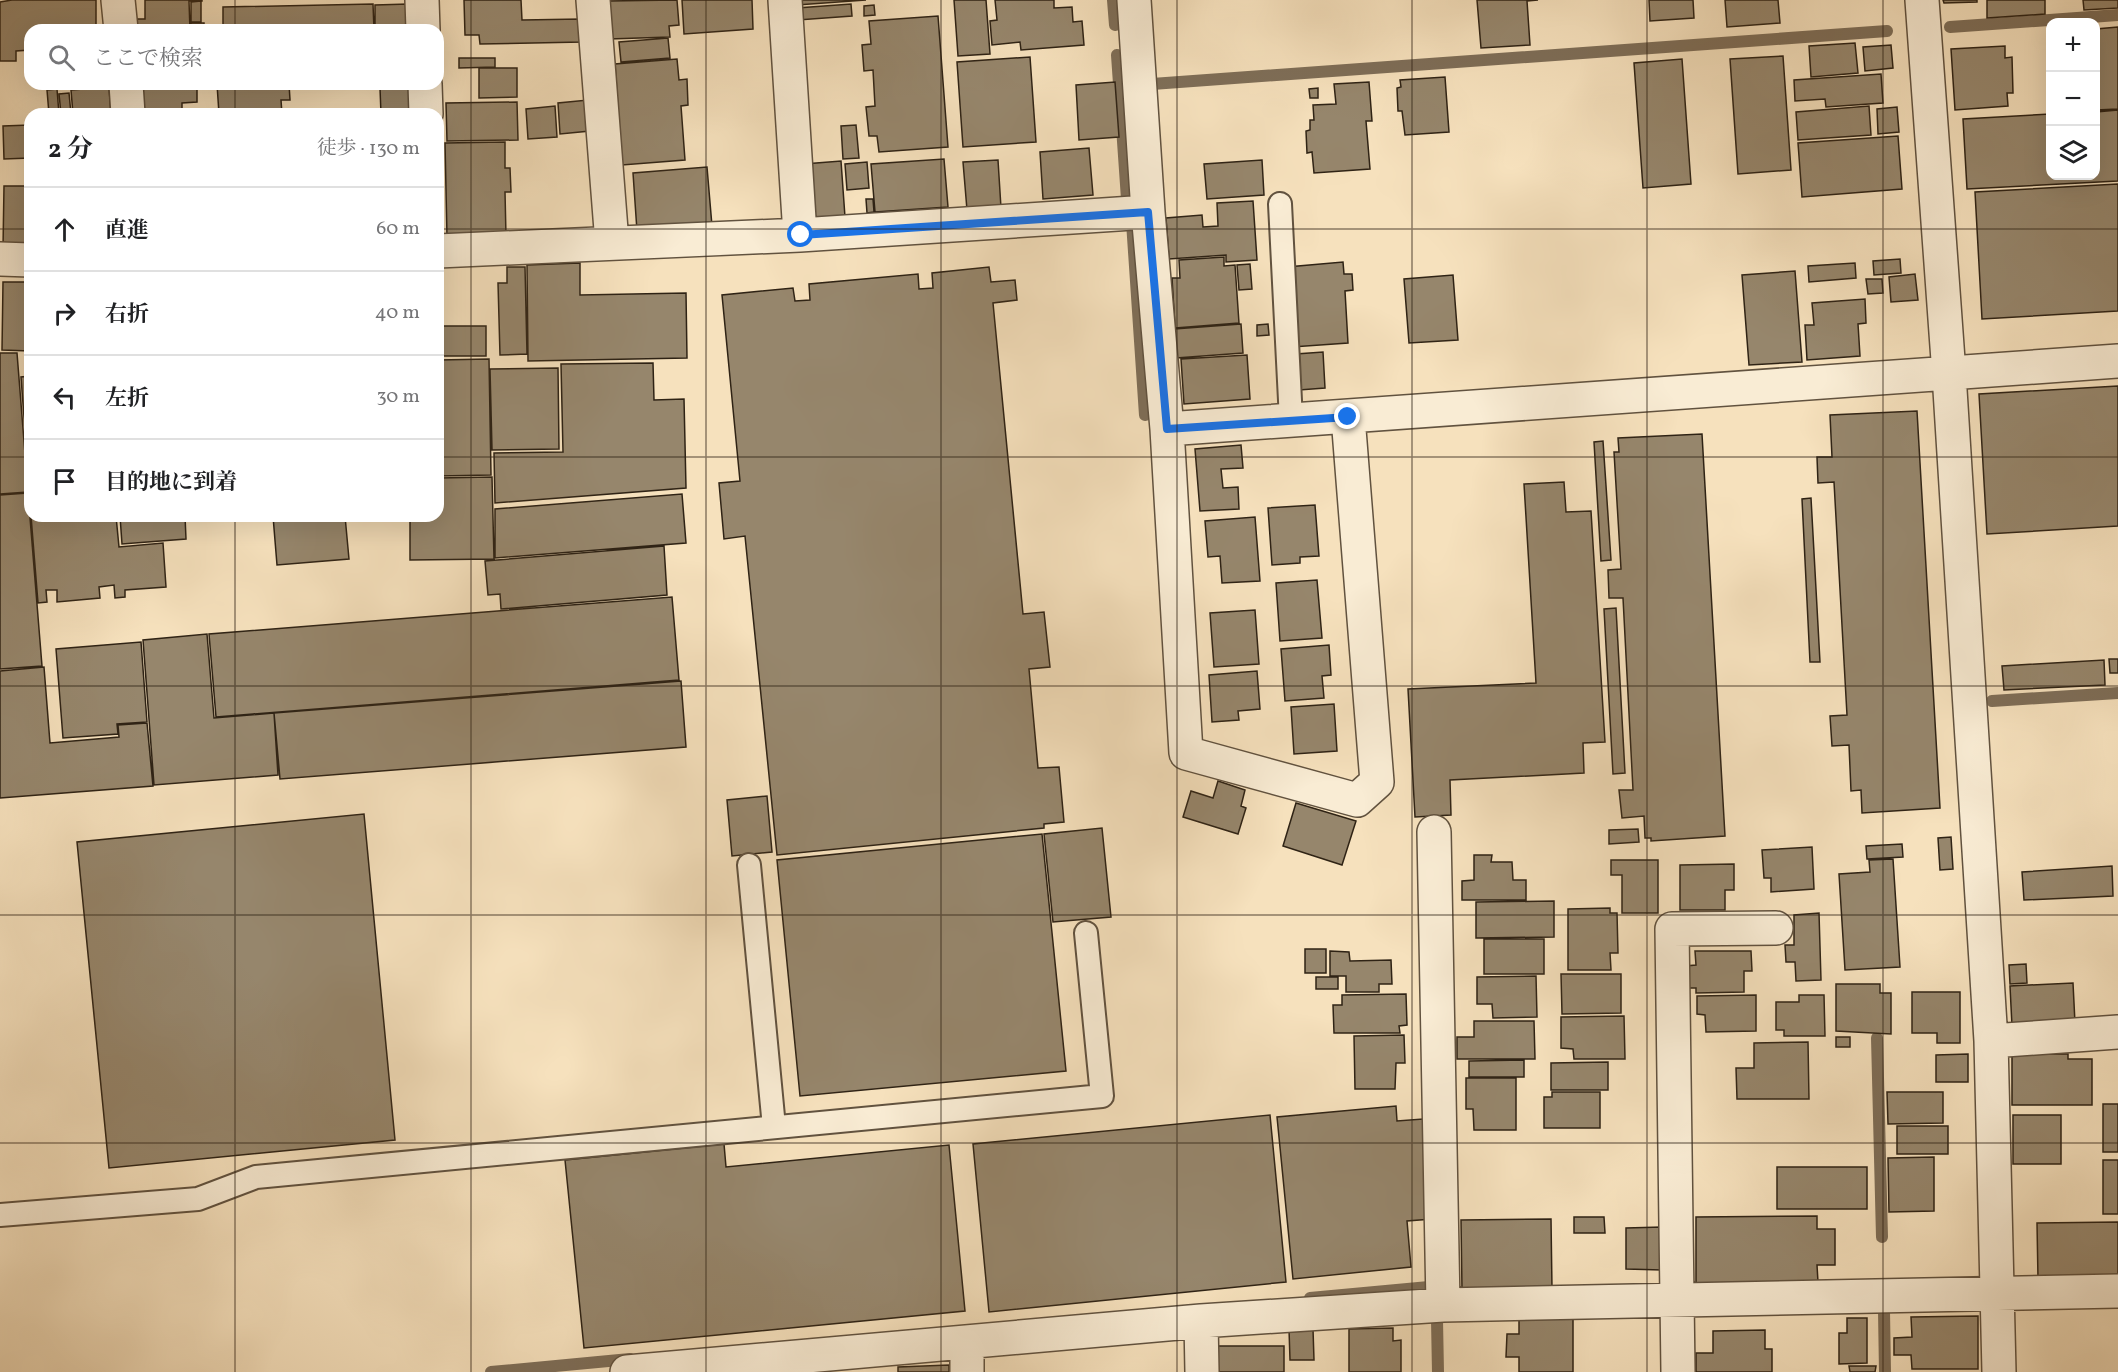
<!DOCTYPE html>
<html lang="ja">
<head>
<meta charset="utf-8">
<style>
  body { margin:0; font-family:Vollkorn,"Noto Serif JP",serif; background:#f2f2f2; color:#202124 }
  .controls { position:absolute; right:18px; top:18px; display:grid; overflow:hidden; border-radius:12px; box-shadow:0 6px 24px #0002 }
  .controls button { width:54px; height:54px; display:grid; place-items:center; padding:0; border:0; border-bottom:2px solid #e0e0e0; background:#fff; color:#202124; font:30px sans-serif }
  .stop { position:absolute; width:18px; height:18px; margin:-14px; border:4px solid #1a73e8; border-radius:50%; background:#fff }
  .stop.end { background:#1a73e8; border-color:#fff; box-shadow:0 2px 6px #0008 }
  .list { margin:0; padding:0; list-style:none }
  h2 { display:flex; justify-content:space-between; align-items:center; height:78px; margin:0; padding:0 24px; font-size:26px }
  h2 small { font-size:20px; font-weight:400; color:#757577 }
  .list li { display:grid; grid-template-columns:39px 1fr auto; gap:18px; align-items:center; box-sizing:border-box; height:84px; padding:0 24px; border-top:2px solid #e0e0e0 }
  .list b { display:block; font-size:22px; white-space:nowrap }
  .list em { font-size:20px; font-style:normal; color:#757577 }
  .icon { flex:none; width:33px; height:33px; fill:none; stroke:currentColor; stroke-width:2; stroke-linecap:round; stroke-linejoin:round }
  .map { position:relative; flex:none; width:2118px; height:1372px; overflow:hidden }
  .search { position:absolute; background:#fff; box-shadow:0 6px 24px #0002; left:24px; top:24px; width:420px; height:66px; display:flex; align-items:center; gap:15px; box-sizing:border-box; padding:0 21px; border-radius:18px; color:#757577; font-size:22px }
  .panel { position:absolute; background:#fff; box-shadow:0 6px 24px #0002; left:24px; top:108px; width:420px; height:414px; border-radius:18px }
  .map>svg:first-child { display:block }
</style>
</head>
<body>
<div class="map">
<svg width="2118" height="1372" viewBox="0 0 2118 1372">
  <rect width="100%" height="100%" fill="#f6e1bd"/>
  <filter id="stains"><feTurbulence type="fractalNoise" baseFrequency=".00333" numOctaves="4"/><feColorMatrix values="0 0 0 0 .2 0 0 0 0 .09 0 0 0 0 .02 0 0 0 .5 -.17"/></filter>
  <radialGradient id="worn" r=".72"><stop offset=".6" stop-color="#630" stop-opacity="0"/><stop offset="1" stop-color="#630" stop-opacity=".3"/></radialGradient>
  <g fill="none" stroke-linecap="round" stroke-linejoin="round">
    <!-- stream -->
    <path stroke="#7e6e58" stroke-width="12" d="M1113 0 1115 25
      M1950 27 2118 15
      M1117 55 1127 199
      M1152 84 1887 31
      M1132 222 1145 415
      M1992 701 2118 693
      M1877 1038 1882 1237
      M1310 1298 1429 1287
      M1884 1311 1885 1372
      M1437 1320 1438 1372
      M491 1372 630 1359"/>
  </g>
  <!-- building -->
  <path fill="#96866c" stroke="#2f2315" stroke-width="1.5" d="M12 0H96V30H30V50L16 51V61H0V2Z
    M145 0H202V1H189L190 30H133L132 19H145Z
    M464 0H521L522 20 581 19 582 42 480 44 479 35H465Z
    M677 0 679 25 669 26 670 37 609 39 607 1Z
    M682 0H752L753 29 684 34Z
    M796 0H866L797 5Z
    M954 0H986L990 54 958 56Z
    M995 0H1054V8L1072 7 1073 22 1082 21 1084 45 1021 50 1020 42 992 45 990 21 997 20Z
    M1477 0H1538L1527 1 1530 45 1481 48Z
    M1649 0H1693L1694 18 1650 21Z
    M1725 0H1778L1780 23 1727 27Z
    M1943 0H1977V2L1944 3Z
    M1987 0H2045V14L1987 18Z
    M2083 0H2118V8L2084 10Z
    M201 1V22H191V2Z
    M373 4 374 30H223V7Z
    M408 4 409 30H375V5Z
    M851 4 852 16 798 20 797 8Z
    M874 5 875 15 864 16V6Z
    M938 16 948 147 879 152 877 136H869L866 107 875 106 873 70 864 71 862 45 871 44 869 21Z
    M191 23H204V29L191 30Z
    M2118 27V109L2096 110V29Z
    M668 38 670 58 621 62 619 42Z
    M1855 43 1858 73 1811 77 1809 46Z
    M1891 45 1893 68 1865 71 1863 47Z
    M2005 46V58L2012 57 2013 93H2007L2008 106 1955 110 1951 49Z
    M1783 56 1791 170 1738 174 1730 59Z
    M1030 57 1036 142 963 147 957 62Z
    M459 58H495V67L459 68Z
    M677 59 679 80 687 79 688 105 681 106 685 160 622 165 615 64Z
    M1682 59 1691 184 1643 188 1634 63Z
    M479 68H517V97L479 98Z
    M1881 74 1883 103 1826 107 1825 99 1795 101 1794 80Z
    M1445 77 1449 132 1405 135 1402 111H1398L1397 88 1401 87 1400 80Z
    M1115 82 1119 137 1079 140 1076 85Z
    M1369 82 1372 121H1366L1370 169 1314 173 1312 152 1307 153 1306 131 1310 130V120H1314L1313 105 1336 104 1334 84Z
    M139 84H197V102L182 103V113L139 114Z
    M217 84H289L290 100H281L282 114H219Z
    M375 84H410V114H381L380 88H375Z
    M109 87 111 114H73L71 90Z
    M1318 88V98H1310L1309 89Z
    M57 89 59 114H49L47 90Z
    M69 93 71 114H61L59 94Z
    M588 100 590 131 560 134 558 103Z
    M517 102 518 140 447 141 446 103Z
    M555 106 557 137 528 139 526 109Z
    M1869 106 1871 135 1798 140 1796 112Z
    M1897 107 1899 132 1878 134 1877 109Z
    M2118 110V181L1967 189 1963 119 2050 114V176H2096V112Z
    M30 125V158L4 159 3 126Z
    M856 125 859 158 843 159 841 126Z
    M1898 136 1902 189 1802 197 1798 143Z
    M505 142V168H510L511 192H505L506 236 447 237 445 143Z
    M1089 148 1093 195 1043 199 1040 152Z
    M944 159 948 207 875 212 871 164Z
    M998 160 1001 208 967 210 963 162Z
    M1262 160 1264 195 1207 199 1204 164Z
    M841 161 845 217 808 220 804 164Z
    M867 162 869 188 847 190 845 164Z
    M707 167 712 226 637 231 633 173Z
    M2118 184V311L1982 319 1975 192Z
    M4 186H30V248H3Z
    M866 199H873L874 212 867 213Z
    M1253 201 1257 260 1226 262V255L1169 259 1166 218 1202 215 1203 227 1218 226 1217 203Z
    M1224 257V266L1235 265 1239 323 1175 328 1172 278H1180L1179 260Z
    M1900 259 1901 273 1874 275 1873 261Z
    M1343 262 1344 274H1352L1353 290 1345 291 1348 343 1292 347 1287 267Z
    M580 263V295L686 293 687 358 528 361 527 265Z
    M1855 263 1856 278 1809 282 1808 266Z
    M1250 264 1252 289 1239 290 1237 265Z
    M507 267H525L527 354 500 355 498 283H507Z
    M989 267 991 282 1015 280 1017 300 993 303 1023 614 1044 612 1050 667 1029 669 1038 768 1059 767 1064 822 1044 824V828L777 855 745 536 724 539 719 483 740 481 722 295 793 288 795 301 810 300 809 284 918 274 919 289 933 288 932 273Z
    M1795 271 1802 362 1749 365 1742 275Z
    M1915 274 1918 300 1891 302 1889 277Z
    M1453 275 1458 340 1409 343 1404 279Z
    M1866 279H1882L1883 293 1868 294Z
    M3 282H30V351L2 350Z
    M1865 299 1866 323 1858 324 1860 356 1807 360 1805 325H1814L1812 303Z
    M1241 324 1243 353 1176 358 1174 329Z
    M1268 324 1269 335 1257 336V325Z
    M438 326H486V356H438Z
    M1323 352 1325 388 1299 390 1296 354Z
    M0 353H17L28 492 0 494Z
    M1247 355 1250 399 1184 404 1181 359Z
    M489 359 491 475 438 476V360Z
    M653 363 654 400 684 399 686 488 495 503 494 453 563 452 561 364Z
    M558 368 559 449 492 450 490 369Z
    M30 376V497L21 377Z
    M2118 386V526L1987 534 1979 394Z
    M1917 411 1940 808 1862 813 1861 790 1851 791 1849 745 1832 746 1830 716 1847 715 1834 482 1818 483 1817 457H1832L1830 415Z
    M1702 434 1725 836 1651 841V838H1645L1644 816 1622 818 1619 790H1633L1623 598H1609L1608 570 1621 569 1614 452H1619L1618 438Z
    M1603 441 1611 560 1601 561 1594 442Z
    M1241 445 1243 468 1221 469 1223 488 1238 487 1239 509 1200 511 1195 449Z
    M492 477 494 559 410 560V516H438V478Z
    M1564 482 1566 512 1591 511 1605 742 1583 743 1584 773 1450 780 1451 815 1415 817 1408 689 1536 683 1524 484Z
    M28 493 42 666 0 669V495Z
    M682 494 686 543 495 558V509Z
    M1811 498 1820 662H1810L1802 499Z
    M1315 505 1319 556 1300 557V563L1272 565 1268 508Z
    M31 516H116L119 547 163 543 166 587 125 590V597L115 598 114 585 99 587 100 598 57 602V590H46L47 602 38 603Z
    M120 516H185L186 539 122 544Z
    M273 516H345L349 559 277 565Z
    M1255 517 1260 581 1222 583 1220 556 1208 557 1205 521Z
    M664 546 667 595 501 609 500 594 488 595 485 561Z
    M1317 580 1322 638 1280 641 1276 583Z
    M672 597 679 680 216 717 209 634Z
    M1616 608 1625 773 1613 774 1604 609Z
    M1255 610 1259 664 1214 667 1210 613Z
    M207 634 214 718 274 713 278 775 154 785 143 640Z
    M141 642 147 722 117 724 118 734 63 738 56 649Z
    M1329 645 1331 675 1322 676 1324 698 1285 701 1281 649Z
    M2109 659H2118V673H2110Z
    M2104 660 2105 685 2004 690 2002 666Z
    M44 667 50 743 119 737 118 725 147 723 153 786 0 798V671Z
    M1257 671 1260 709 1238 711 1239 720 1212 722 1209 675Z
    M681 681 686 747 280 779 274 713Z
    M1334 704 1337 751 1294 754 1291 707Z
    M1218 781 1245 790 1241 806 1246 808 1238 834 1183 817 1191 791 1213 798Z
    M767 796 772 852 732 856 727 800Z
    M1296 803 1356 821 1342 865 1283 846Z
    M364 814 395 1140 109 1168 77 842Z
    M1102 828 1111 917 1053 922 1044 834Z
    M1638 829 1639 842 1609 844V830Z
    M1042 834 1066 1071 800 1096 777 860Z
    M1951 837 1953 869 1940 870 1938 838Z
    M1902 844 1903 857 1867 859 1866 846Z
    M1812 847 1814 889 1771 892V878H1764L1762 850Z
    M1474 855H1492L1491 862H1512L1513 880H1526V900H1462V881L1474 880Z
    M1893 859 1900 967 1845 970 1839 874 1870 872 1869 860Z
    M1611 860H1658V913H1622V875H1611Z
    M1734 864V890H1725V910H1680V865Z
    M2112 866 2113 896 2024 900 2022 872Z
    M1554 901V937L1476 938V902Z
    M1610 908V913H1617L1618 953H1610L1611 970H1568V909Z
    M1819 913 1821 980 1796 981 1795 962H1786L1785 945H1794V915Z
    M1484 939H1544V974H1484Z
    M1305 949H1326V973H1305Z
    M1330 951 1349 952 1350 961 1391 960 1392 984H1379V992H1346V976H1330Z
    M1695 951H1751L1752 971H1744V992L1696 993V988H1685V966L1696 965Z
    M2026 964 2027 983 2010 984 2009 965Z
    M1561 974H1621V1013L1562 1014Z
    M1536 976 1537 1017 1493 1018 1492 1004H1477V977Z
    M1316 977H1338V989H1316Z
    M2073 983 2075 1023 2012 1026 2010 986Z
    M1836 984H1880V993H1891V1034L1836 1031Z
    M1912 992H1960V1043H1937V1033H1912Z
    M1406 994 1407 1025 1399 1026 1400 1033H1334L1333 1005H1342V995Z
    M1756 995V1031L1706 1032 1705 1015 1697 1014V996Z
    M1799 995H1824L1825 1036H1784V1030H1776V1002H1799Z
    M1624 1016 1625 1059H1574L1573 1049 1561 1048V1017Z
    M1474 1021H1534L1535 1059H1457V1037H1474Z
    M1404 1035 1405 1063H1396L1395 1089H1355L1354 1036Z
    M1836 1037H1850V1047H1836Z
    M1808 1042 1809 1099H1737L1736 1068H1754V1043Z
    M1968 1054V1082H1936V1055Z
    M2012 1054H2068V1059H2092V1105H2012Z
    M1524 1060V1077H1469V1061Z
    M1608 1062V1090H1551V1063Z
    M1466 1078H1516V1130H1474L1473 1109H1466Z
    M1552 1092H1600V1128H1544V1097H1552Z
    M1887 1092H1943V1123L1888 1124Z
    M2103 1104H2118V1152H2103Z
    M1396 1106 1397 1121 1423 1119 1432 1219 1407 1221 1411 1267 1293 1279 1277 1117Z
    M1270 1115 1286 1282 989 1312 973 1144Z
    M2013 1115H2061V1164H2013Z
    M1897 1126H1948V1154H1897Z
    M724 1144 726 1167 949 1145 965 1311 584 1348 565 1160Z
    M1934 1157V1211L1889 1212 1888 1158Z
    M2103 1160H2118V1214H2103Z
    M1777 1167H1867V1209H1777Z
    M1817 1216V1229H1835V1265H1817L1818 1282 1696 1283V1217Z
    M1574 1217H1604L1605 1233H1574Z
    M1551 1219 1552 1289 1462 1290 1461 1220Z
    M2118 1222V1278L2038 1279 2037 1223Z
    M1662 1227V1270L1626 1269V1228Z
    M1978 1316V1369H1912L1911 1355H1894V1338L1912 1337 1911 1317Z
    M1847 1318H1867V1363L1839 1364V1333H1847Z
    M1519 1319H1573V1372H1519V1357H1506L1507 1334H1519Z
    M1393 1328V1341L1401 1340V1372H1349V1329Z
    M1289 1329H1313L1314 1360H1290Z
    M1765 1330V1349H1772V1372H1696V1353H1713V1331Z
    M1212 1346H1284V1372H1213Z
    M949 1365V1372H898V1367Z
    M1849 1366H1876L1875 1372H1850Z"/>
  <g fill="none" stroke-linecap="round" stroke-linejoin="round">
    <!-- lane casing -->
    <g stroke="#61523f" stroke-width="26">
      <path id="lane" d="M1280 204 1291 420
        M749 865 774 1127
        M0 1215 198 1199 256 1177 1102 1096 1086 933"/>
    </g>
    <!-- street casing -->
    <g stroke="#61523f" stroke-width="36">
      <path id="street" d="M118 0 121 30
        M422 0 423 30
        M593 0 612 243
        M785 0 800 235
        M1134 0 1148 212 1167 429 1186 753 1357 800 1377 782 1348 417
        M1922 0 1949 374 1991 1041 1999 1372
        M126 84 128 114
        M425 84 426 114
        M438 251 800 235 1148 212
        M0 259 30 260
        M1167 429 2118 361
        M1434 832 1443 1305
        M1991 1041 2118 1032
        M1201 1321 1202 1372
        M967 1342V1372
        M627 1372 1201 1321 1443 1305 2118 1291
        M1678 1372 1672 929 1776 928"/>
    </g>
    <!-- lane -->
    <use href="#lane" stroke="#f9ecd4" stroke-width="22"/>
    <!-- street -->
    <use href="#street" stroke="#f9ecd4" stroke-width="33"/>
  </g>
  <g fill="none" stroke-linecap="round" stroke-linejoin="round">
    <!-- route -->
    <path stroke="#1a73e8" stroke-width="8" d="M801 235 1148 212 1167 429 1348 417"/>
  </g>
  <!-- grid -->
  <path fill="none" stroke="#2f2315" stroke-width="1.5" stroke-opacity="0.55" d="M235 0V30M471 0V1372M706 0V1372M941 0V1372M1177 0V1372M1412 0V1372M1647 0V1372M1883 0V1372M235 84V114M0 229H30M438 229H2118M0 457H30M438 457H2118M235 516V1372M0 686H2118M0 915H2118M0 1143H2118"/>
  <rect width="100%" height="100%" filter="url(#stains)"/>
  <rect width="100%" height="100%" fill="url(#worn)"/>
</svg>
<div class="controls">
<button>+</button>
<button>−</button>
<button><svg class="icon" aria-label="layers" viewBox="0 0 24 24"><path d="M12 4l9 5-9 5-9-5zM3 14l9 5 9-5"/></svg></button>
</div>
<div class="stop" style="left:801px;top:235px"></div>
<div class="stop end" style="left:1348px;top:417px"></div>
<div class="search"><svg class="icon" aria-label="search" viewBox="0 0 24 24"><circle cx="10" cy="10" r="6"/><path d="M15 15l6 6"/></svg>ここで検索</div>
<section class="panel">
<h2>2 分<small>徒歩 · 130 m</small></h2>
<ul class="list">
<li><svg class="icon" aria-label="ahead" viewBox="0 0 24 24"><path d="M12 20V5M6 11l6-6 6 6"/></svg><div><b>直進</b></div><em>60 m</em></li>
<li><svg class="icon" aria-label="right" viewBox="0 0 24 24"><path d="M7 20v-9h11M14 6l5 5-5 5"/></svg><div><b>右折</b></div><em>40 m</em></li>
<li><svg class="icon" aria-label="left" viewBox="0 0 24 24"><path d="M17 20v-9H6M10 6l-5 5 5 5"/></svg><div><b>左折</b></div><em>30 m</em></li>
<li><svg class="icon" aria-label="arrive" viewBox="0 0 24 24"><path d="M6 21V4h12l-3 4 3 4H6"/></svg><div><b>目的地に到着</b></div></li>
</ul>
</section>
</div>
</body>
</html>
